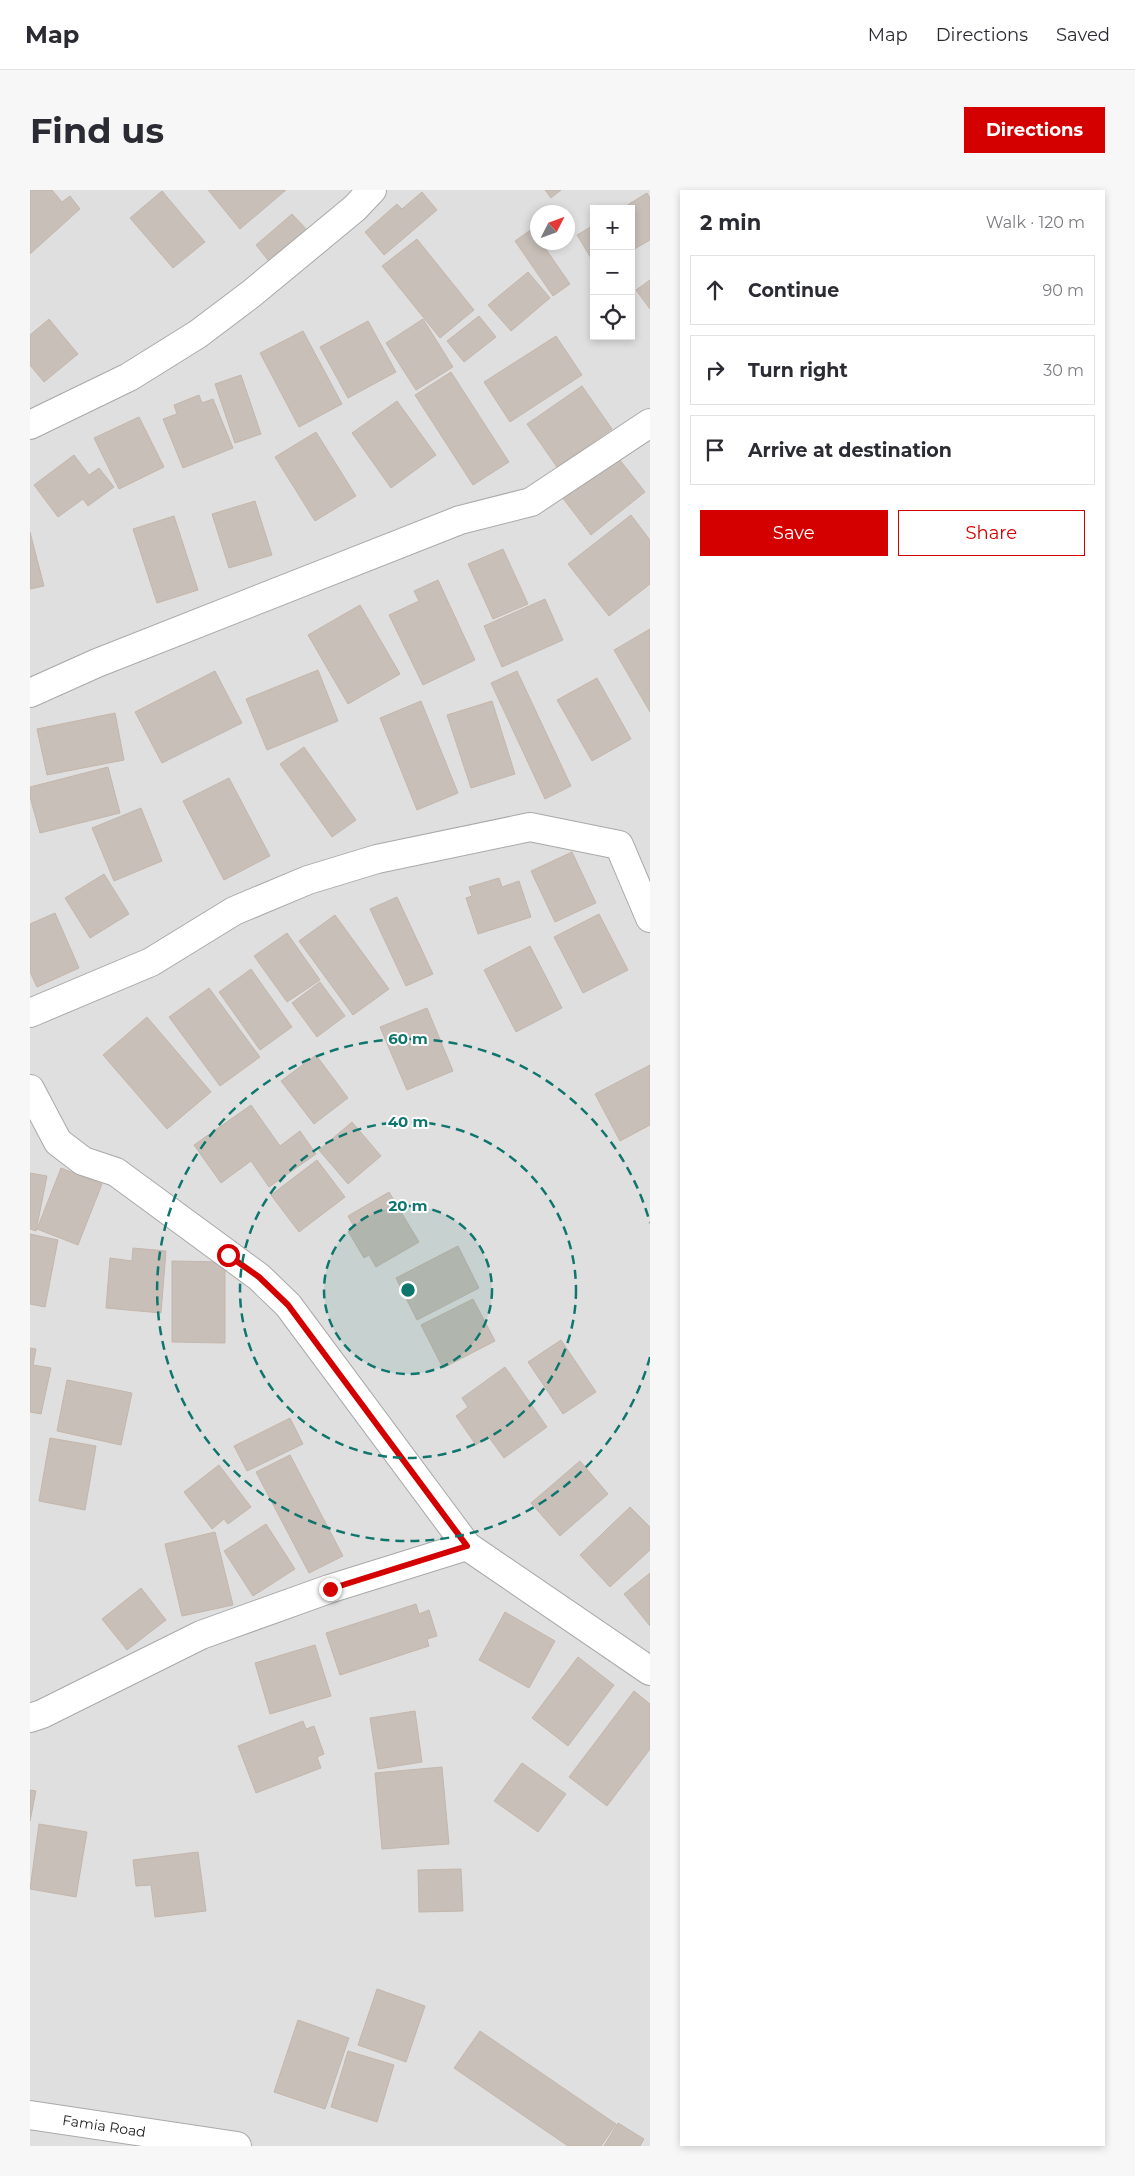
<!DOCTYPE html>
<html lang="en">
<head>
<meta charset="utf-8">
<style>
  body { margin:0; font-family:Montserrat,sans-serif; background:#f7f7f7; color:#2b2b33 }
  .controls { position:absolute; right:15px; top:15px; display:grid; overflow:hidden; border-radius:0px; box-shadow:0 2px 8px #0003 }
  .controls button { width:45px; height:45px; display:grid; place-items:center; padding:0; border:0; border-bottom:1px solid #e1e1e2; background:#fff; color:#2b2b33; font:25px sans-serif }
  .compass { position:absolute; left:500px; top:15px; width:45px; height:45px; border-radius:50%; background:#fff; box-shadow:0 2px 8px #0003; rotate:48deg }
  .stop { position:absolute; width:15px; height:15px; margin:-11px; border:4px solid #d40000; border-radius:50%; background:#fff }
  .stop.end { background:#d40000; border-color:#fff; box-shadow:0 1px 5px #0008 }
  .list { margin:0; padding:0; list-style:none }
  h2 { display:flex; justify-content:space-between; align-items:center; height:65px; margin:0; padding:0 20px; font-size:21px }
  h2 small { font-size:16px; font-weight:400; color:#7c7c81 }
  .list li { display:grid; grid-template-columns:32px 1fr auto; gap:15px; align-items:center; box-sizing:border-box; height:70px; margin:0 10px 10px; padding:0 10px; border:1px solid #e1e1e2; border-radius:0px }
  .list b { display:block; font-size:19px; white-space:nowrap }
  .list em { font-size:16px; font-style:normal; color:#7c7c81 }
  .actions { display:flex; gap:10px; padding:15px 20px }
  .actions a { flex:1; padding:11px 0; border:1px solid #d40000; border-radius:0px; text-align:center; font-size:18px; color:#d40000 }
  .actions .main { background:#d40000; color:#fff }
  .icon { flex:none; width:28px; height:28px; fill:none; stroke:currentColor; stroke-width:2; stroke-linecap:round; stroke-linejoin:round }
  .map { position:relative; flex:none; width:620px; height:1956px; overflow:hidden; border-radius:0px }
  header { display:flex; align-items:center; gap:30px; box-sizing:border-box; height:70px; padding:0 25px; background:#fff; border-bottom:1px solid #e1e1e2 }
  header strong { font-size:24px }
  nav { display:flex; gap:28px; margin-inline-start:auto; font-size:18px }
  .intro { display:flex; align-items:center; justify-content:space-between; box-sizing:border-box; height:120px; padding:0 30px }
  h1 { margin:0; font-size:35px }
  .button { padding:12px 22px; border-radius:0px; background:#d40000; color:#fff; font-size:18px; font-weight:700 }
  main { display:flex; gap:30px; padding:0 30px }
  aside { flex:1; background:#fff; border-radius:0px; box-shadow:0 2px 8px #0003 }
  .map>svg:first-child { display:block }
</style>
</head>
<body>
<header>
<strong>Map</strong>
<nav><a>Map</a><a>Directions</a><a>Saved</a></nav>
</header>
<div class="intro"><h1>Find us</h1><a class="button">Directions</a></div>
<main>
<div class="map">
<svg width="620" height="1956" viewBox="0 0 620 1956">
  <rect width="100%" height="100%" fill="#f2efe9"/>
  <!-- residential -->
  <path fill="#e0dfdf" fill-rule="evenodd" d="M0 0H620V1956H0ZM564 19H601V146H564ZM508 22H538V52H508Z"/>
  <!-- building -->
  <path fill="#c7bfb8" stroke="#c4b6ab" d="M0 0H22L32 12 40 6 50 19 0 64Z
    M178 0H256L210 39Z
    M515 0H531L521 8Z
    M132 1 175 52 143 78 100 28Z
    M392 2 407 20 354 65 335 42 367 14 372 19Z
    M617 3 620 8V50L601 61V19H591Z
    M262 24 279 42 241 74 226 55Z
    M564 35V73L547 45Z
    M502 39 508 47V52H511L540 94 523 106 485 51Z
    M387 49 444 120 410 148 352 76Z
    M498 82 520 108 481 141 458 115Z
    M620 90V119L606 100Z
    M449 126 466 147 434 172 417 151Z
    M19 129 48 164 14 192 0 175V145Z
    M393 129 423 177 386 200 356 153Z
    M338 131 366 182 318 208 290 157Z
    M273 141 312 214 269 237 230 163Z
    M526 146 552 185 480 232 454 192Z
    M421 182 479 272 443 295 385 205Z
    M211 185 231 244 205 253 185 194Z
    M552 196 582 239 527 277 497 234Z
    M169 205 172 213 183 209 203 258 153 278 133 229 147 224 144 215Z
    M367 211 406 265 361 298 322 243Z
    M109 227 134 277 89 299 64 248Z
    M286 242 326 306 285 331 245 267Z
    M44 265 59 285 69 278 84 297 58 316 53 309 28 327 4 295Z
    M586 265 615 302 561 345 532 307Z
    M225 311 242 365 199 378 182 324Z
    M601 325 620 350V394L579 426 538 374Z
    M144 326 168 400 127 413 103 339Z
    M0 342 14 396 0 399Z
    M473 359 498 414 463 429 438 374Z
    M408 390 445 470 393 495 359 425 389 411 384 401Z
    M515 409 533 450 472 477 454 436Z
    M330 415 370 484 318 514 278 445Z
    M620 439V522L584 460Z
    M288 480 308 531 237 560 216 509Z
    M185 481 212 533 132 573 105 522Z
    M487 481 541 596 515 609 461 493Z
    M567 488 601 549 562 571 527 510Z
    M391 511 428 603 387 620 350 528Z
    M462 511 485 584 441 598 417 525Z
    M85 523 94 570 17 585 7 539Z
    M274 557 326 630 302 647 250 574Z
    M78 577 90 623 10 643 0 607V597Z
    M199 588 240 666 194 690 153 611Z
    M111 618 132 671 84 691 62 638Z
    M542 662 566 713 525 732 501 681Z
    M74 684 99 724 60 748 35 708Z
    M469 688 472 697 489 691 501 727 448 744 436 708 442 706 439 697Z
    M367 707 403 784 376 796 340 719Z
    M25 723 49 778 7 797 0 782V734Z
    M569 724 598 780 553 803 524 747Z
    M305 725 359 799 323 825 269 751Z
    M257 743 290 790 257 812 224 766Z
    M500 756 532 818 486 842 454 780Z
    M221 779 262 837 230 860 189 802Z
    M290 792 315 826 287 847 262 813Z
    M179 798 230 867 190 896 139 827Z
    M397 818 423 881 377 900 350 837Z
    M117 827 181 902 137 939 73 865Z
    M286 865 318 908 284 934 251 891Z
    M620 875V935L590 951 565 904Z
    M221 915 250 956 270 941 286 964 239 997 221 971 191 993 164 955Z
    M322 932 351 966 318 994 289 960Z
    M287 970 315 1007 269 1042 241 1005Z
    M31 978 72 994 48 1055 7 1039Z
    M0 983 17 986 6 1041 0 1039Z
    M359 1002 389 1052 346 1077 339 1065 334 1068 318 1041 324 1037 318 1026Z
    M0 1044 28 1050 15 1117 0 1114Z
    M428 1056 449 1098 387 1130 366 1088Z
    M103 1058 136 1061 131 1123 76 1118 80 1068 102 1071Z
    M142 1071 195 1072V1153L142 1152Z
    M443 1109 465 1151 413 1178 391 1135Z
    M531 1150 566 1202 533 1224 498 1172Z
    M0 1158 6 1159 3 1175 21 1178 11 1224 0 1222Z
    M475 1177 517 1237 474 1268 458 1246 446 1255 426 1226 438 1217 432 1208Z
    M37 1190 102 1203 91 1255 27 1241Z
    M260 1228 273 1254 217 1281 204 1256Z
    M20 1248 66 1256 55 1320 9 1311Z
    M260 1265 313 1366 279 1383 226 1282Z
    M550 1271 578 1304 530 1346 501 1313Z
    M189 1275 221 1317 198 1334 194 1329 182 1339 154 1302Z
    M600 1317 620 1337V1360L580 1397 550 1365Z
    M236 1334 265 1379 223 1406 194 1361Z
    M185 1342 203 1415 152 1426 135 1354Z
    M620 1383V1436L594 1404Z
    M111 1398 136 1430 97 1460 72 1429Z
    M386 1414 389 1424 399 1420 407 1446 397 1449 399 1456 310 1485 296 1443Z
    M475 1422 525 1451 499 1498 449 1470Z
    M285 1455 301 1506 240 1524 225 1473Z
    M548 1467 584 1495 538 1556 502 1528Z
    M604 1501 620 1514V1559L577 1616 539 1587Z
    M385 1521 392 1572 348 1579 340 1528Z
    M273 1531 276 1539 284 1536 294 1564 287 1567 291 1578 226 1603 208 1556Z
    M492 1573 536 1604 508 1642 464 1611Z
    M412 1577 419 1654 352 1659 345 1583Z
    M0 1600 6 1601 0 1631Z
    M9 1634 57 1642 46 1707 0 1699Z
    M168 1662 176 1721 125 1727 121 1695 106 1696 103 1670Z
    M431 1679 433 1721 389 1722 388 1680Z
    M347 1799 395 1816 376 1872 328 1855Z
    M268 1830 319 1848 295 1919 244 1902Z
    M450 1841 586 1934 571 1956H538L424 1878Z
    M318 1861 364 1875 347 1932 301 1917Z
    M588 1933 614 1949 610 1956H574Z"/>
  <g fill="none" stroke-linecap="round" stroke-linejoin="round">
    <!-- minor casing -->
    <g stroke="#a9a9a9" stroke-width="30">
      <g id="minor">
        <path d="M0 235 99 187 168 144 221 104 325 18 342 0"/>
        <path d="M0 503 67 473 430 330 501 312 620 233"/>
        <path d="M0 823 121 772 204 721 278 690 347 669 500 637 589 655 620 728"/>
        <path d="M0 899 28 952 53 971 86 982 229 1087 258 1115 437 1356 620 1481"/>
        <path d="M0 1528 12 1524 171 1445 299 1399 437 1356"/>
        <path id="s1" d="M0 1925 207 1956"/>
      </g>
    </g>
    <!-- minor -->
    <use href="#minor" stroke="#fff" stroke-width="28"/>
  </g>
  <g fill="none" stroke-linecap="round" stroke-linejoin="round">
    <!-- route -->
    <path stroke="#d40000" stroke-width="6" d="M198 1065 229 1087 258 1115 437 1356 300 1399"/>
  </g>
  <!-- distance rings -->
  <circle cx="378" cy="1100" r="84" fill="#0f766e" fill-opacity=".12"/>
  <g fill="none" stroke="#0f766e" stroke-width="2.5" stroke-dasharray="9 6">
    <circle cx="378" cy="1100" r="84"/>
    <circle cx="378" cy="1100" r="168"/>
    <path d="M620 1167A251 251 0 1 1 620 1033"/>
  </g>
  <g text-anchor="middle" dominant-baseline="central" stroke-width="4" stroke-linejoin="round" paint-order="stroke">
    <!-- street labels -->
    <g font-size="14" fill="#222" stroke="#fff">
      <text stroke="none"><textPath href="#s1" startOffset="75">Famia Road</textPath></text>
    </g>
  </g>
  <circle cx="378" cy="1100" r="8" fill="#0f766e" stroke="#fff" stroke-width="2.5"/>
  <g font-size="15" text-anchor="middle" font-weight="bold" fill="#0f766e" stroke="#fff" stroke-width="4" stroke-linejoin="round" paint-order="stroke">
    <text x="378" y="854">60 m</text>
    <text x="378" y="937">40 m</text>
    <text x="378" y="1021">20 m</text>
  </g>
</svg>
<div class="controls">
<button>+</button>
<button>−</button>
<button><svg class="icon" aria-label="locate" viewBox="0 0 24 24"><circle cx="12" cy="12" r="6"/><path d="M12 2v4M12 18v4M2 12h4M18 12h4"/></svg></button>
</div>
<svg class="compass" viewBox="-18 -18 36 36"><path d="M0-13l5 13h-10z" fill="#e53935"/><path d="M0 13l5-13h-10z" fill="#7c7c81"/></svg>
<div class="stop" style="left:198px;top:1065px"></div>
<div class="stop end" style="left:300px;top:1399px"></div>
</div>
<aside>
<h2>2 min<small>Walk · 120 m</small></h2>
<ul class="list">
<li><svg class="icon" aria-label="ahead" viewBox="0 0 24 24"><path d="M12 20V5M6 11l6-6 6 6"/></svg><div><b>Continue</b></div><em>90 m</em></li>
<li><svg class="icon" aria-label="right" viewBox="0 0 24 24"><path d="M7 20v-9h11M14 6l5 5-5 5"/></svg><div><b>Turn right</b></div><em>30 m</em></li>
<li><svg class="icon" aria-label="arrive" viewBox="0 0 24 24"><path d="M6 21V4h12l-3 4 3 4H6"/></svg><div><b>Arrive at destination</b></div></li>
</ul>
<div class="actions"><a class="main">Save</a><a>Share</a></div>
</aside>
</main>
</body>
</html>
